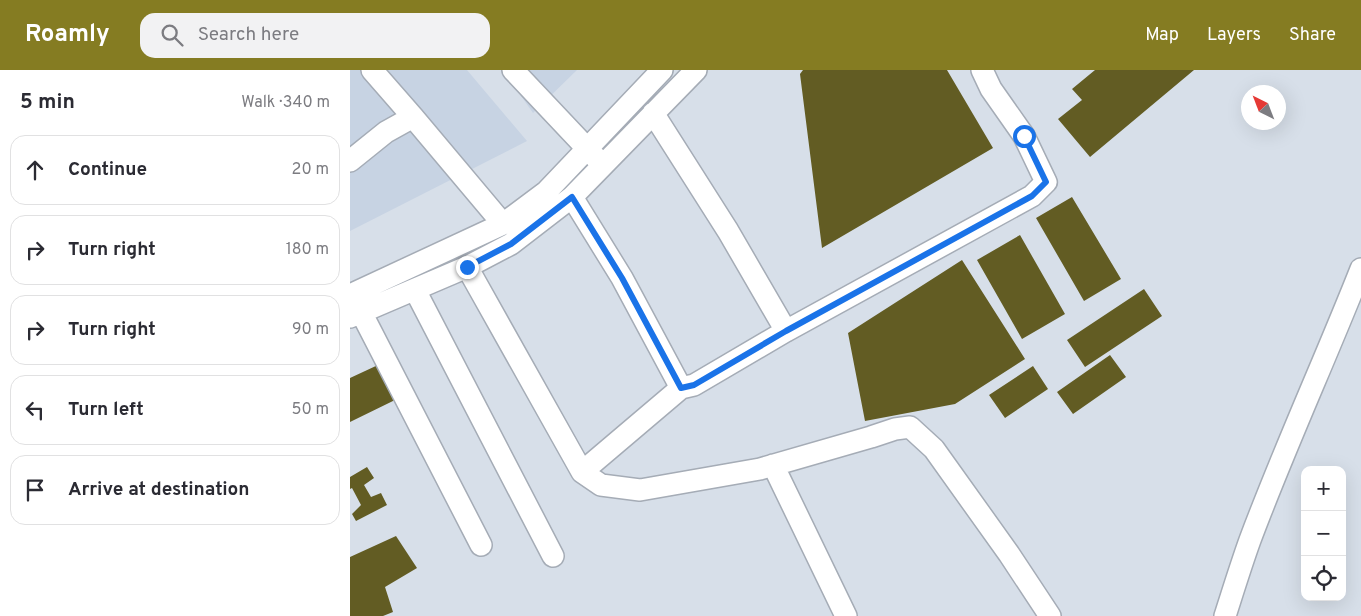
<!DOCTYPE html>
<html lang="en">
<head>
<meta charset="utf-8">
<style>
  body { margin:0; font-family:Overpass,sans-serif; background:#f2f2f3; color:#2b2b33 }
  .controls { position:absolute; right:15px; bottom:15px; display:grid; overflow:hidden; border-radius:10px; box-shadow:0 5px 20px #0002 }
  .controls button { width:45px; height:45px; display:grid; place-items:center; padding:0; border:0; border-bottom:1px solid #e1e1e2; background:#fff; color:#2b2b33; font:25px sans-serif }
  .compass { position:absolute; left:891px; top:15px; width:45px; height:45px; border-radius:50%; background:#fff; box-shadow:0 5px 20px #0002; rotate:318deg }
  .stop { position:absolute; width:15px; height:15px; margin:-11px; border:4px solid #1a73e8; border-radius:50%; background:#fff }
  .stop.end { background:#1a73e8; border-color:#fff; box-shadow:0 1px 5px #0008 }
  .list { margin:0; padding:0; list-style:none }
  h2 { display:flex; justify-content:space-between; align-items:center; height:65px; margin:0; padding:0 20px; font-size:21px }
  h2 small { font-size:16px; font-weight:400; color:#7c7c81 }
  .list li { display:grid; grid-template-columns:32px 1fr auto; gap:15px; align-items:center; box-sizing:border-box; height:70px; margin:0 10px 10px; padding:0 10px; border:1px solid #e1e1e2; border-radius:15px }
  .list b { display:block; font-size:19px; white-space:nowrap }
  .list em { font-size:16px; font-style:normal; color:#7c7c81 }
  .icon { flex:none; width:28px; height:28px; fill:none; stroke:currentColor; stroke-width:2; stroke-linecap:round; stroke-linejoin:round }
  .map { position:relative; flex:none; width:1011px; height:546px; overflow:hidden }
  header { display:flex; align-items:center; gap:30px; box-sizing:border-box; height:70px; padding:0 25px; background:#857c22; color:#fff }
  header strong { font-size:24px }
  nav { display:flex; gap:28px; margin-inline-start:auto; font-size:18px }
  .search { width:350px; height:45px; background:#f2f2f3; display:flex; align-items:center; gap:12px; box-sizing:border-box; padding:0 18px; border-radius:15px; color:#7c7c81; font-size:19px }
  main { display:flex }
  aside { flex:1; background:#fff }
  .map>svg:first-child { display:block }
</style>
</head>
<body>
<header>
<strong>Roamly</strong>
<div class="search"><svg class="icon" aria-label="search" viewBox="0 0 24 24"><circle cx="10" cy="10" r="6"/><path d="M15 15l6 6"/></svg>Search here</div>
<nav><a>Map</a><a>Layers</a><a>Share</a></nav>
</header>
<main>
<aside>
<h2>5 min<small>Walk · 340 m</small></h2>
<ul class="list">
<li><svg class="icon" aria-label="ahead" viewBox="0 0 24 24"><path d="M12 20V5M6 11l6-6 6 6"/></svg><div><b>Continue</b></div><em>20 m</em></li>
<li><svg class="icon" aria-label="right" viewBox="0 0 24 24"><path d="M7 20v-9h11M14 6l5 5-5 5"/></svg><div><b>Turn right</b></div><em>180 m</em></li>
<li><svg class="icon" aria-label="right" viewBox="0 0 24 24"><path d="M7 20v-9h11M14 6l5 5-5 5"/></svg><div><b>Turn right</b></div><em>90 m</em></li>
<li><svg class="icon" aria-label="left" viewBox="0 0 24 24"><path d="M17 20v-9H6M10 6l-5 5 5 5"/></svg><div><b>Turn left</b></div><em>50 m</em></li>
<li><svg class="icon" aria-label="arrive" viewBox="0 0 24 24"><path d="M6 21V4h12l-3 4 3 4H6"/></svg><div><b>Arrive at destination</b></div></li>
</ul>
</aside>
<div class="map">
<svg width="1011" height="546" viewBox="0 0 1011 546">
  <rect width="100%" height="100%" fill="#d7dfe9"/>
  <!-- built -->
  <path fill="#c7d3e3" d="M0 0H117L177 71 0 161Z
    M153 0H227L183 43Z"/>
  <!-- building -->
  <path fill="#625c23" d="M453 0H597L643 78 472 178 450 4Z
    M745 0H844L740 87 708 49 732 30 722 19Z
    M722 127 771 209 734 231 686 148Z
    M670 165 715 244 672 269 627 190Z
    M612 190 675 289 605 334 515 351 498 263Z
    M794 219 812 246 735 297 717 270Z
    M760 285 776 307 723 344 707 322Z
    M28 295 45 330 0 352V308Z
    M683 296 698 319 655 348 639 325Z
    M17 397 24 408 14 415 21 427 31 423 37 435 6 451 2 444 11 435 2 418 0 419V407Z
    M46 466 67 498 35 517 43 542 33 546H0V487Z"/>
  <g fill="none" stroke-linecap="round" stroke-linejoin="round">
    <!-- minor casing -->
    <g stroke="#a5acb6" stroke-width="24">
      <path id="minor" d="M22 0 63 47 153 154
        M163 0 247 89
        M303 43 378 161 436 261
        M0 91 36 62 63 47
        M222 127 272 208 331 318
        M117 197 232 402 251 415 290 420 410 399 521 367 545 359 560 357 584 379 659 484 700 546
        M65 220 203 486
        M0 225 153 154 196 122 312 0
        M11 242 131 475
        M0 247 117 197 161 174 222 127 346 0
        M423 395 496 546
        M232 402 331 318 344 315 436 261 682 126 696 112 674 66 641 19 632 0
        M875 546C883 521 891 495 900 470 934 379 975 290 1011 199"/>
    </g>
    <!-- minor -->
    <use href="#minor" stroke="#fff" stroke-width="21"/>
  </g>
  <g fill="none" stroke-linecap="round" stroke-linejoin="round">
    <!-- route -->
    <path stroke="#1a73e8" stroke-width="6" d="M117 197 161 174 222 127 272 208 331 318 344 315 436 261 682 126 696 112 674 66"/>
  </g>
</svg>
<div class="controls">
<button>+</button>
<button>−</button>
<button><svg class="icon" aria-label="locate" viewBox="0 0 24 24"><circle cx="12" cy="12" r="6"/><path d="M12 2v4M12 18v4M2 12h4M18 12h4"/></svg></button>
</div>
<svg class="compass" viewBox="-18 -18 36 36"><path d="M0-13l5 13h-10z" fill="#e53935"/><path d="M0 13l5-13h-10z" fill="#7c7c81"/></svg>
<div class="stop" style="left:674px;top:66px"></div>
<div class="stop end" style="left:117px;top:197px"></div>
</div>
</main>
</body>
</html>
